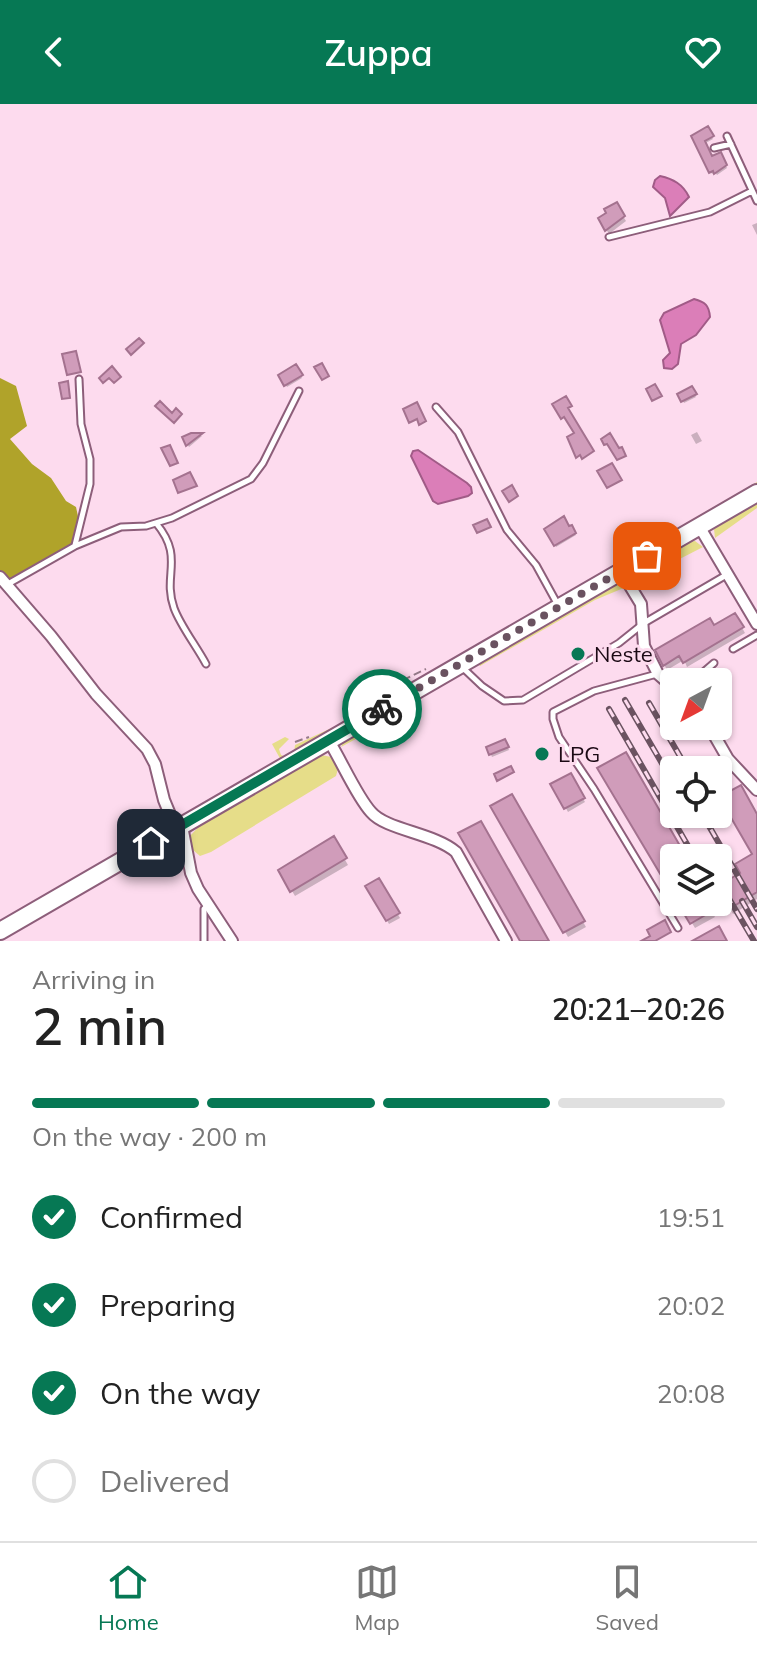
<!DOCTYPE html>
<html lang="en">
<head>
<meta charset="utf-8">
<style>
	body { margin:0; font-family:Mulish,sans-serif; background:#f6f6f6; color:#222; height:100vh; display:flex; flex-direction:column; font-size:30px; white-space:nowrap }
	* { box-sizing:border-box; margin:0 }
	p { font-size:26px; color:#767676 }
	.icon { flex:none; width:44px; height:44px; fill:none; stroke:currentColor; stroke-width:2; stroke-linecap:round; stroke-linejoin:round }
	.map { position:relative; height:837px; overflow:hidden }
	.drawer { display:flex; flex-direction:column; background:#fff; flex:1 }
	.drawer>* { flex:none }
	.needle { width:52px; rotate:221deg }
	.controls { position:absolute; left:660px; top:564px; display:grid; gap:16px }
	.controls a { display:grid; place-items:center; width:72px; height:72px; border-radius:8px; background:#fff; box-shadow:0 2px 6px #0004; font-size:40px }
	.pin { position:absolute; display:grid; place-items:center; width:68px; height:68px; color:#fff; margin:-34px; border-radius:16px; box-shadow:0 4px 12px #0006 }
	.courier { position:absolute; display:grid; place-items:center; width:80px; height:80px; margin:-40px; border:6px solid #067854; border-radius:50%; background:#fff; color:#222; box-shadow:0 2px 10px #0007 }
	.summary em { font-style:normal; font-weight:600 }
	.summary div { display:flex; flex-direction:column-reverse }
	.summary { display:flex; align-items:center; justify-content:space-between; height:136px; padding:0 32px }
	h1 { font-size:52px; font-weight:600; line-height:60px }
	.bar { display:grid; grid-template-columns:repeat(4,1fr); gap:12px 8px; align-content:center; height:96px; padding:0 32px }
	.bar i { height:10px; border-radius:6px; background:#e0e0e0 }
	.bar .on { background:#067854 }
	.bar p { grid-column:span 4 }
	ol { padding:0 32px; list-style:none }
	li { display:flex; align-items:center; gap:24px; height:88px }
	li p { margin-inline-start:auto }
	li .icon { padding:8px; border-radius:50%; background:#067854; color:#fff; stroke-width:4 }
	li:last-child { color:#767676 }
	li i { width:44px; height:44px; border:4px solid #e0e0e0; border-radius:50% }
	header { display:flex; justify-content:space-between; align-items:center; height:104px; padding:0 32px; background:#067854; color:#fff; font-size:36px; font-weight:600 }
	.tabs { display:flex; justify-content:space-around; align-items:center; height:112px; border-top:2px solid #e0e0e0; background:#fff; font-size:22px; color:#767676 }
	.tabs a { display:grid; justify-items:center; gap:4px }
	.tabs .on { color:#067854 }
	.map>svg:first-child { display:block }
</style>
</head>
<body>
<header><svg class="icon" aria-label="back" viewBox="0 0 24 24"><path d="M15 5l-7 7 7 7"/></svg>Zuppa<svg class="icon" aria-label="heart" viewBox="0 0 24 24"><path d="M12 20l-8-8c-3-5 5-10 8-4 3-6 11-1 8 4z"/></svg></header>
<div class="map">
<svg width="757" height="837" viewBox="0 0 757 837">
	<rect width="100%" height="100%" fill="#fddbee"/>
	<!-- green -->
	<path fill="#e6dd89" d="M757,378v3l-200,113z
		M757,398v6l-42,30 -1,-9 4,-5z
		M695,437l8,6 -68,35 -3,-8 55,-32z
		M617,477l9,6 -31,13 -115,66 -4,-5 43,-21z
		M401,606l-1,5 -59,32c8,-19 43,-27 60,-37z
		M340,620l-58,38 -10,-18 13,-7 4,2 -10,10 2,6 6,2 7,-4 1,-8z
		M317,650l14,3 7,12 -2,7 -125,76 -11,4 -7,-6 -3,-14 14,-15z"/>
	<!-- forest -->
	<path fill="#b0a32a" d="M0,274l16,8 11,40 -17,13 22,25 19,14 15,23 10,6 3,14 -6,26 -62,33 -11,-10z"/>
	<!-- water -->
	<path fill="#db7eb8" stroke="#a15b87" stroke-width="2" d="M660,72c13,3 23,8 29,21l-19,19 -5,-18 -12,-11 2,-7z
		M694,195c11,3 15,6 16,18l-14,18 -15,9 -3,20 -6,5 -8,-1 -1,-8 7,-7 -10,-33 4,-7z
		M418,346l49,33 4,4 1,6 -4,3 -30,8 -5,-3 -22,-45 2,-5z"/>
	<!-- shadow -->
	<path fill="#0003" d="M707,25l6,10 -9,5 7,14 9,-3 7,13 -10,7 -2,-3 -3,2 -19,-37z
		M616,101l10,16 -17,13 -9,-15z
		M757,119v12l-5,-10z
		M296,262l6,12 -15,9 -7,-11z
		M691,284l5,9 -12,6 -4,-8z
		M697,328l5,9 -6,3 -5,-9z
		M191,331l11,1 -13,11 -5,-9z
		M571,423l5,8 -20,12 -9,-17z
		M735,511l10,18 -58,34 -3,-7 -17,10 -10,-19 57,-23z
		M505,637l4,9 -17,7 -4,-9z
		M570,672l15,26 -17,10 -15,-27z
		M511,692l75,131 -18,10 -75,-130z
		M757,714v81l-24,15 -15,-26 25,-15 12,-18z
		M333,735l15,26 -53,31 -15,-25z
		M379,776l21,38 -11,6 -21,-37z
		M679,798h27l9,15 -20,11z"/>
	<!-- building -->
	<path fill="#d09cba" stroke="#a4728f" stroke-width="2" d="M708,22l6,10 -9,5 7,15 9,-4 6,13 -13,9 -1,-3 -4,2 -18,-37z
		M617,98l8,14 -20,15 -7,-13 8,-5 -2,-4z
		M139,234l5,5 -13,12 -5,-6z
		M76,247l5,21 -14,3 -5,-21z
		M322,259l7,13 -7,4 -8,-13z
		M296,260l7,11 -19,11 -6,-11z
		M112,262l9,11 -7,6 -5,-5 -6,5 -4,-5z
		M68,277l2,17 -8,1 -3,-16z
		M655,280l7,12 -10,5 -6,-12z
		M692,282l5,8 -16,8 -4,-8z
		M566,292l6,10 -4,2 26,43 -12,8 -2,-4 -4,3 -9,-21 7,-4 -10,-16 -3,2 -9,-15z
		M160,297l12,12 4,-5 6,6 -8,9 -19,-17z
		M417,298l9,19 -7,4 -2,-6 -8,4 -6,-14z
		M191,329h12l-17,13 -4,-9z
		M610,329l9,15 3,-1 4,9 -9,4 -10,-16 -3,1 -3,-6z
		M170,341l8,18 -8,3 -9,-18z
		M612,359l10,17 -15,8 -10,-17z
		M190,368l7,14 -19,7 -5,-13z
		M512,381l6,11 -9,6 -7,-11z
		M564,412l5,10 3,-1 4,8 -22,13 -10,-17z
		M487,415l4,8 -14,6 -4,-8z
		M735,509l9,14 -61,36 -4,-7 -16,10 -8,-16 55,-32 4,7z
		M505,635l4,8 -20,8 -3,-8z
		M626,648l61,106h-13v39l-77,-129z
		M511,662l3,6 -17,9 -3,-7z
		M571,669l14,25 -21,11 -14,-25z
		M741,681l16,29v78l-28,17 -11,-18v-5l22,-13 -5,-9 17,-10 -33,-57z
		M512,690l73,127 -22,12 -73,-127z
		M481,717l68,120h-29l-62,-108z
		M334,732l13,22 -57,34 -12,-22z
		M379,774l21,35 -14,8 -21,-35z
		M677,798h32l5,8 -24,14z
		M665,816l6,12 -16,9h-14l9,-5 -3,-6z
		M719,822l8,15h-35z"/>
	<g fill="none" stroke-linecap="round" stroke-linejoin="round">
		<!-- service casing -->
		<g stroke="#8d5e7a" stroke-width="9">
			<path id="service" d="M727,32l30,65
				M714,44l17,-4
				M609,133l101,-25 42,-21
				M436,303l22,25 49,98 29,35 22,40
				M156,419c29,35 6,51 18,85 6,17 23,39 32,56
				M75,441l15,-61v-25l-9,-35 -2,-45
				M8,480l67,-38 46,-19 25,-1 26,-8 79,-39 12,-16 36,-72
				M733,545l24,-14
				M463,564l19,18 22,15 19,-1 96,-57 25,-20 84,-49
				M657,570l-63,17 -41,21v7l6,18 35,52 84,139
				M692,578l22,-19
				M204,837v-32l3,-3"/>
		</g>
		<!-- minor casing -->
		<g stroke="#8d5e7a" stroke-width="14">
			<path id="minor" d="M699,422l58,98
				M621,467l20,33 3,42 14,28 16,14
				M0,473l51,59 45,58 51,55 8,15 9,36 12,29
				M709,622l19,33 29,31
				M329,637c12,19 28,56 42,71 15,18 63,21 85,40l50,89
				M182,722l9,47 7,16 34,52"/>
		</g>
		<!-- primary casing -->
		<g stroke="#8d5e7a" stroke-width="20">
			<path id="primary" d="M0,827l757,-438"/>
		</g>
		<!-- path -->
		<path stroke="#947988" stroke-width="2" stroke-dasharray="8 4" stroke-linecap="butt" d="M373,596l28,-19 25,-12
			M295,638l14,-5"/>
		<!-- service -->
		<use href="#service" stroke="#fff" stroke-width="5"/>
		<!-- minor -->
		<use href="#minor" stroke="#fff" stroke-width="10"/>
		<!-- primary -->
		<use href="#primary" stroke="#fff" stroke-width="16"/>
		<!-- rail casing -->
		<g stroke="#6b5361" stroke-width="6">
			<path id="rail" d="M625,596l49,84
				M649,599l39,67
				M609,605l86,149
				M702,710l55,95
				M718,776l36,61
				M742,797l15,26"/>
		</g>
		<!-- rail -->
		<use href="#rail" stroke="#fddbee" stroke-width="3" stroke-dasharray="9" stroke-linecap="butt"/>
	</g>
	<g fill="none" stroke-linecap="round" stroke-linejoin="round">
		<!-- done -->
		<path stroke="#6a5260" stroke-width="8" stroke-dasharray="0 14.4" d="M382,605l265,-153"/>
		<!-- route -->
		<path stroke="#067854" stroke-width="10" d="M151,739l231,-134"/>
	</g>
	<!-- markers -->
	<g fill="#067854" stroke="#fddbee" stroke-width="3">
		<circle cx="578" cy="550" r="8"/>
		<circle cx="542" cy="650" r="8"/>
	</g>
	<g text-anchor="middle" stroke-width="6" stroke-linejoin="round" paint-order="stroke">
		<!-- poi labels -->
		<g font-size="22" fill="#1b0914" stroke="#fddbee" text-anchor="start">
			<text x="594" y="558">Neste</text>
			<text x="558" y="658">LPG</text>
		</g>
	</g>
</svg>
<div class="controls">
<a><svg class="needle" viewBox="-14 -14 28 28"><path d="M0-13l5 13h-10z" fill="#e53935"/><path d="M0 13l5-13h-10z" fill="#767676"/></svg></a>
<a><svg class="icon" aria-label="locate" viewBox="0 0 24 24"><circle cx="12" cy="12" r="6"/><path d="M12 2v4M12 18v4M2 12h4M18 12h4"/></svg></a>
<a><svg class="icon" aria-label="layers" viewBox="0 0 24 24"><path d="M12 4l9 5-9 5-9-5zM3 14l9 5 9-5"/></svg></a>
</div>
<div class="pin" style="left:647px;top:452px;background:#ea580c"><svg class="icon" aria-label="bag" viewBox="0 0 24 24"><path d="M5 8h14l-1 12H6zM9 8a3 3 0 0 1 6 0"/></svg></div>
<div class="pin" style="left:151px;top:739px;background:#1f2937"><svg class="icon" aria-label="home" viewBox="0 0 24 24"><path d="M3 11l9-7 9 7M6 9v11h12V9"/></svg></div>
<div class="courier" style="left:382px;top:605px"><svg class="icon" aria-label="bike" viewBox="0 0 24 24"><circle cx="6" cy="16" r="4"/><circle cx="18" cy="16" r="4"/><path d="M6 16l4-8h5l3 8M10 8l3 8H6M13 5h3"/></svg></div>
</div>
<section class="drawer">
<div class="summary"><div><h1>2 min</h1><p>Arriving in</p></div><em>20:21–20:26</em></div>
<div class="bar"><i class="on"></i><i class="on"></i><i class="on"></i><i></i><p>On the way · 200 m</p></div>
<ol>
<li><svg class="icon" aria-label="check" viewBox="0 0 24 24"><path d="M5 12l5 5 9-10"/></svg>Confirmed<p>19:51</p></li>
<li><svg class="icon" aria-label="check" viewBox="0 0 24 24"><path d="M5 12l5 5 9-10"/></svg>Preparing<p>20:02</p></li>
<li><svg class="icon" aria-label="check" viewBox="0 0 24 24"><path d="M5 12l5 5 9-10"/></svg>On the way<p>20:08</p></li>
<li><i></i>Delivered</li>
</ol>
</section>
<nav class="tabs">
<a class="on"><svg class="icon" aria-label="home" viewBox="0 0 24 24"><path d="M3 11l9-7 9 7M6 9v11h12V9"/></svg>Home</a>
<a><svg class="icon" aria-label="map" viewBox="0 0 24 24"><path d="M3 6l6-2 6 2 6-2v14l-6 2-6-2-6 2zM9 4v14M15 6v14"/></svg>Map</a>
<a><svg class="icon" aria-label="saved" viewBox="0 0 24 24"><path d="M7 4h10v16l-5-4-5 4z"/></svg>Saved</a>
</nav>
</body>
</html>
